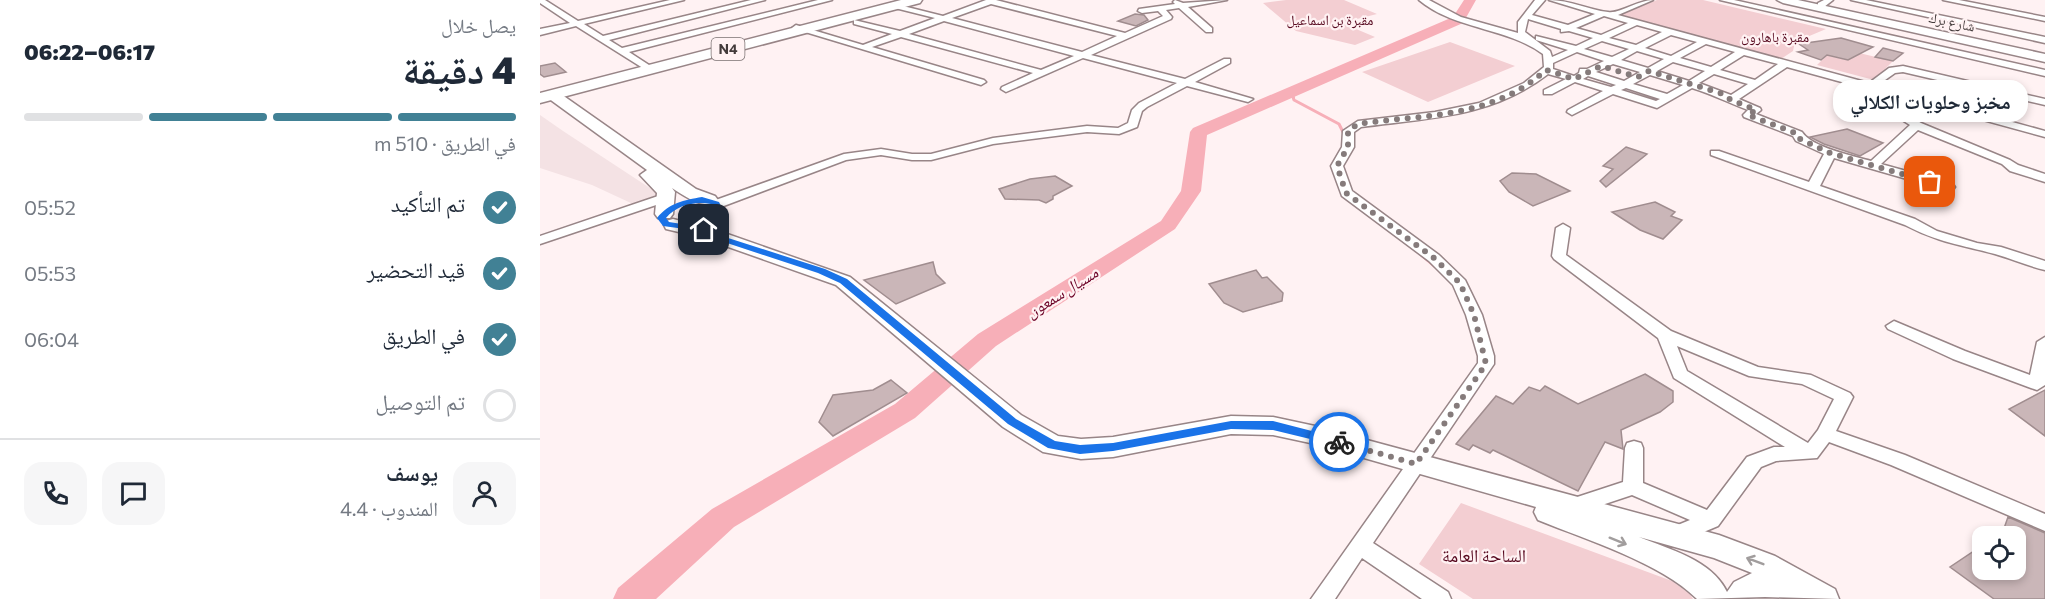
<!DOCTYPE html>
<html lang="ar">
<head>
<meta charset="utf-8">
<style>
	body { margin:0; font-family:Commissioner,"Noto Naskh Arabic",sans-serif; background:#f6f6f7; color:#1f2937; direction:rtl; height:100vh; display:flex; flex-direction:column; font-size:22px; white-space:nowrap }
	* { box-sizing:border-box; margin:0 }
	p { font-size:20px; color:#747a83 }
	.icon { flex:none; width:33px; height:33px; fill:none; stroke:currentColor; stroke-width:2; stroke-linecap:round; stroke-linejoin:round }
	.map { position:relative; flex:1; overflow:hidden; direction:ltr }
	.details { display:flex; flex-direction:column; background:#fff; width:540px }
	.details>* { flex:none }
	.fabs { position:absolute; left:1432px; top:526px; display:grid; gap:12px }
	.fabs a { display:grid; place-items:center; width:54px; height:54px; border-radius:12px; background:#fff; box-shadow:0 3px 9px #0003; font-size:30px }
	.pin { position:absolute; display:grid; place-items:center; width:51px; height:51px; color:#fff; margin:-26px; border-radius:12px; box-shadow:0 3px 9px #0006 }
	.courier { position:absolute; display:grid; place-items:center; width:60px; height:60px; margin:-30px; border:4px solid #1a73e8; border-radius:50%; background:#fff; color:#222; box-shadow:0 2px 8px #0007 }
	.bubble { position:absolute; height:42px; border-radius:18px; background:#fff; box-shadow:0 3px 9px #0003; font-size:20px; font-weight:800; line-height:42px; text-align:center; direction:rtl }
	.head em { font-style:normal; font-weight:800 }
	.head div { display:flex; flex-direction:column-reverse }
	.head { display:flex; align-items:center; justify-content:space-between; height:102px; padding:0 24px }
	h1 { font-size:39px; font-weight:800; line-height:45px }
	.bar { display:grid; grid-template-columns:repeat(4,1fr); gap:9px 6px; align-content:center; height:72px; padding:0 24px }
	.bar i { height:8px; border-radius:4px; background:#e0e1e3 }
	.bar .current { background:#418195 }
	.bar p { grid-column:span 4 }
	.line { display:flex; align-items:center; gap:15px; padding:0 24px; border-top:2px solid #e0e1e3 }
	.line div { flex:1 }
	.round { display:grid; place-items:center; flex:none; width:63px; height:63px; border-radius:18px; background:#f6f6f7 }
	ol { padding:0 24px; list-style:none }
	li { display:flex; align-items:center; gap:18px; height:66px }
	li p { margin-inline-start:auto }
	li .icon { padding:6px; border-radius:50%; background:#418195; color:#fff; stroke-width:4 }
	li:last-child { color:#747a83 }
	li i { width:33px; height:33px; border:3px solid #e0e1e3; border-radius:50% }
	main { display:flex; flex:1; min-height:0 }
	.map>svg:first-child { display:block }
</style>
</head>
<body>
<main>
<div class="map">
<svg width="1505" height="599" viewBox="0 0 1505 599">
	<rect width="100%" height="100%" fill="#fff2f3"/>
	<!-- built -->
	<path fill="#f4e2e4" d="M0,115l23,16 96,63 -26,10 -41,-19 -52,-17z"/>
	<!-- green -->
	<path fill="#f3ced2" d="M746,0h58l33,14 -24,6 3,3 -7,3 26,11 -20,8 -59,-14 -33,-28z
		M1117,0h46l123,29 -31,13 -2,9 -12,8 -162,-44z
		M910,42l65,24 -87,36 -66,-30z
		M1319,53l34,8 -19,19 -57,-15 10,-10 20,5z
		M921,503l211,78 18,13 3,5h-220l-54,-35z"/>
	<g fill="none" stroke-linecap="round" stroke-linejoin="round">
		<!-- stream-far2 -->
		<path stroke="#f7afb8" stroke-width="2" d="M752,90l2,8"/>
		<!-- stream-far1 -->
		<path stroke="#f7afb8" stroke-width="3" d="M753,97l1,3 45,24 6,12"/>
		<!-- stream -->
		<path stroke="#f7afb8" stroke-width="4" d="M882,255l13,11"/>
		<!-- river -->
		<path fill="#f7afb8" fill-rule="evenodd" d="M924,0h12l-13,23 -256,112 -6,56 -26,38 -179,117 -81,72 -181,109 -78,72h-43l5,-11 94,-79 183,-105 83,-70 183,-113 20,-30 9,-59 3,-4 260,-111z"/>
	</g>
	<!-- building -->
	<path fill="#cab6b8" stroke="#a08d8f" stroke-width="1.5" d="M595,14l9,1 4,5 -12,6 -18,-5z
		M1301,38l32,9 -25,13 -21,-5 -6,5 -23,-8 10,-2 -9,-6z
		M1343,48l20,5 -10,8 -18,-4z
		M15,63l11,9 -22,5 -4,-3v-8z
		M1307,129l36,14 -23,13 -36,-12 -14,-7z
		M1086,147l21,7 -41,33 -6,-6 13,-12 -10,-3z
		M972,173l24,1 34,17 -37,15 -24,-14 -9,-11z
		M515,176l17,10 -19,10v3l-7,4 -7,-3 -34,-1 -6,-10 31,-10z
		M1115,202l20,10 -4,4 11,4 -19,19 -23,-9 -28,-18z
		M393,262l3,12 9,9 -49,21 -32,-24z
		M716,270l6,8 5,-1 16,16 -1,8 -39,11 -19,-9 -15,-19z
		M1105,374l28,17v11l-13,10 -39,18 2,19 -18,-7 -27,49 -85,-41 -3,3 -17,-8 -4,5 -13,-6 40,-48 17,8 16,-17 11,4 5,-5 33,18z
		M351,380l16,13 -74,43 -14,-14 14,-27 40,-5z
		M1505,390v46l-36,-27z
		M1468,517l37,16v66h-51l-44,-32 33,-22v25h33v-33h-15z"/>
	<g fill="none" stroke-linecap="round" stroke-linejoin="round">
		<!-- minor casing -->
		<g stroke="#988587" stroke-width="3">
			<path id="minor" d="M0,0h5l33,21 92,-21h14l-100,24 19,12 148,-36h14l-156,40 13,8 196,-48h14l-203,52 20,13 2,2 -5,3 -70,-44 -36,9v-6l30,-6 -30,-20z
				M446,0h10l129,33 38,-17 -5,-5 -16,2 -4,-2 1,-2 36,-5 -2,-2 2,-2 8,3 44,-3 -39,7 24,21v4h-6l-27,-24 -13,2 6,7 -1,2 -80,36 94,24 39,-20h6v4l-35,19 58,17 -5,3 -61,-16 -40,21 -5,4 -5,16 -18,7 -32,-2 -94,12 -62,16h-19l-31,-5 -35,5 -125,47h-8l-2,-3 2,-3 131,-47 37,-5 31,5h19l62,-16 94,-12 31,2 10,-5 4,-13 7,-7 38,-20 -94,-25 -77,34 -5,-3 1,-2 31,-14 -132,-36 -29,10 112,33 2,2 -5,3 -189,-57 4,-3 67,20 29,-11 -38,-10v-4l46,11 35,-13 -44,-11v-4l52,13zM451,4l126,32 -35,16 -130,-34zM404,21l130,35 -33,14 -132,-36z
				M879,0h10l32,17 57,16v-11l17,-22h10l-13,15 36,10 27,-11 -46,-14c21,0 40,10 59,12 12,2 30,-12 45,-12l-35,15 251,68 20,-15 14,-2 142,33v6l-142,-33 -8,1 -17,12 167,46v6l-135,-37 -14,8 25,15 89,37 8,5 27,9v8l-35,-11 -8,-7 -84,-34 -37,34 72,20 2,3 -2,3h-8l-111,-32 -14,28 95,33 22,12 40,12 24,4 44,14v9c-17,-4 -33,-11 -50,-16 -34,-9 -58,-12 -90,-29l-194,-70v-4h8l90,31 15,-28 -28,-13 -3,-5 -49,-19 -1,-2 5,-5c-19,-7 -36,-16 -56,-22l-35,20 -44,-14 -41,21 -5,-3 1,-2 35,-19 -28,-9 -23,12h-8v-4l22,-11 -18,-5c-57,44 -119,44 -187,53l-7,5v15l-11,19 9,25 87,64 26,25 17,35 12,41v8l-121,179 75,49 3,7h-29l-60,-41 -27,41h-24l167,-236v-7l-12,-41 -13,-30 -24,-24 -87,-65 -11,-30 11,-19 1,-16 15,-10 77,-9 44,-9 45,-20 20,-16 -1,-13c-37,-27 -88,-24 -124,-54zM1064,16l24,7 -27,12 -25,-7zM988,19l33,10v3l8,-1 24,7 -17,8 -40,-10v4l32,10 -16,7 -2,-6 -25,-19zM1097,25l25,7 -26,13 -27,-7zM1131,35l26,7 -26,14 -26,-8zM1062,41l27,8 -17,8 -28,-8zM1166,44l29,8 -24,15 -31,-9zM1097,51l27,8 -16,9 -27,-8zM1037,52l27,9 -17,8h-7l-1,4 -5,3 -21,-7v-6zM1204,55l34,9 -23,16 -35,-10zM1133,62l32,9 -16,10 -32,-10zM1073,64l27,8 -16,9 -28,-9zM1247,67l113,31 -17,10 27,17 -39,36c-18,-5 -60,-14 -69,-29l-46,-18 5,-4 -1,-2 -21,-9zM1174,74l34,10 -17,11 -32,-12zM1110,75l33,10 -16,9 -34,-10zM1048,76l28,9 -5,2 -28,-8zM1086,88l34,11 -4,2 -35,-11z
				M1180,0h14l311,70v6z
				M1284,0h9l-9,7h-6v-4z
				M1311,0h15l179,37v6z
				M1403,0h16l86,17v4z
				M127,193l6,4 -2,3 -131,44v-8z
				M1023,224l7,4 -4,27 105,76 87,36 53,8 39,18 3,4 -17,34 69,24 140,59v17l-154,-66 -62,-23 -12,16 -41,3 -15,6 -43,59 -43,18 -7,-3 -3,-6 3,-6 22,-9 -58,-25 -60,20 -7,-2 -3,-6 3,-6 58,-19 2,-34 2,-5 7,-2 7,2 2,5v35l64,27 40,-53 27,-10h11l-111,-69 -16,-40 -104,-79 -2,-3 4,-28zM1137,346l72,30 53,8 32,15 -16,31 -10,13 -121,-72z
				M1354,321l71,30 65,24 7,-33 8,-5v48l-8,5 -6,-2 -78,-29 -65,-30 -2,-3z"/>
		</g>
		<!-- secondary casing -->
		<g stroke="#988587" stroke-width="3">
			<path id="secondary" d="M1237,0h21l247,54v8l-262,-59z
				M13,91l5,1 138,97 19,7 3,4 -3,4c-15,3 -31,-8 -43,-16l3,4 -2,22 -3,4h-12l-3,-4 2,-21 -17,-18 7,-5 -99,-72 -2,-3 2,-3z
				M133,219l40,10 137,48 171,138 37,21 23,3 32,-2 118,-21 42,1 42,9 404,109 56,21 60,33 4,10 -74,-2 -68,2c-36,-36 -110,-59 -159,-79l-4,-8 2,-5 -221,-63 -42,-9 -42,-1 -118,23 -32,2 -38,-7 -40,-25 -167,-142 -136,-48 -34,-8 -2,-4 2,-4zM1099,537l75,21 38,15 -18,9 -7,10c-15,-32 -58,-43 -88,-55z"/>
		</g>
		<!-- trunk casing -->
		<g stroke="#988587" stroke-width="3">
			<path id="trunk" d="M361,0h21l-2,3 -380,100v-10z"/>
		</g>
		<!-- minor -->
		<use href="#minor" fill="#fff" fill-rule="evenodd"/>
		<!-- secondary -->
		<use href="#secondary" fill="#fff" fill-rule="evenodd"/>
		<!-- trunk -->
		<use href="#trunk" fill="#fff" fill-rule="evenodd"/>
	</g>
	<!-- one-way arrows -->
	<defs><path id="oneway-shaft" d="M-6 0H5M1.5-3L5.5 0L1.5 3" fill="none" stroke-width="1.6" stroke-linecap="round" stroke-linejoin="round" transform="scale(1.5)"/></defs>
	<g stroke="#a19d9d">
		<use href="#oneway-shaft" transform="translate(1078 541) rotate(22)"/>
		<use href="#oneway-shaft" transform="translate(1215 561) rotate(-159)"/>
	</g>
	<!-- route -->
	<path fill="#1a73e8" d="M162,197l17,5 3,6c-7,9 -2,20 3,29l100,32 22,10 169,140 39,22 25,4 33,-2 118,-22h42l66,17 6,4 -6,4 -66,-16 -42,-1 -118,22 -33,3 -32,-6 -40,-24 -168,-141 -22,-10 -100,-33c-6,-9 -12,-21 -5,-32l-2,-4c-16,-3 -34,1 -45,14l3,4 38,6v4l-44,-6 -6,-8c12,-15 27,-18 45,-21z"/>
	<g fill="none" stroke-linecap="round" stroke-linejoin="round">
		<!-- done -->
		<path stroke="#857b7b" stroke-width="6" stroke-dasharray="0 10.8" d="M799,442l77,22 70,-100 -12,-49 -14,-32 -26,-25 -88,-65 -9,-27 11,-19v-16l10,-7c67,-10 134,-5 188,-54l28,9 27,-13 37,11 11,-6 74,23 8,6 25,10 -8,5 50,19 2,5 30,14 100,29"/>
	</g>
	<g text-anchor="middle" stroke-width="4.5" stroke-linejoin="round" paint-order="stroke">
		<!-- far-park labels -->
		<g font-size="14" fill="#57091f" stroke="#fff2f3">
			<text x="790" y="25">مقبرة بن اسماعيل</text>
			<text x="1235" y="42">مقبرة باهارون</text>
		</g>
		<!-- far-street labels -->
		<g font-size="14" fill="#433b3b" stroke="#fff2f3">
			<text transform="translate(1412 22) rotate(12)" y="5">شارع برك</text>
		</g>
		<!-- shield labels -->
		<rect fill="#fff2f3" stroke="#7b7272" stroke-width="1.5" x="171.5" y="38" width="33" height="22" rx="4.5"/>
		<g font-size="14" font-weight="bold" fill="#433b3b">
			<text x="188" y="54">N4</text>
		</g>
		<!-- water labels -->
		<g font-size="16" font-style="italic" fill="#6b0025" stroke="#fff2f3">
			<text transform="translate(522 292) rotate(-32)" y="6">مسيال سمعون</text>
		</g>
		<!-- near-park labels -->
		<g font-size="18" fill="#57091f" stroke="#fff2f3">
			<text x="944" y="562">الساحة العامة</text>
		</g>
	</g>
</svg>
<div class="fabs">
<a><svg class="icon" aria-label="locate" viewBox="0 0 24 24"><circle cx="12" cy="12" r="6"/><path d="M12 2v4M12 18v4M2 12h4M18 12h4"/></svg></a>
</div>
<div class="pin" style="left:1390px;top:182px;background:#ea580c"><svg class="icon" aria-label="bag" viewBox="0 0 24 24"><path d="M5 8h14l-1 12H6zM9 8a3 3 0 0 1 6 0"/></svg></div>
<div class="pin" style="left:164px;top:230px;background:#1f2937"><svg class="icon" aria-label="home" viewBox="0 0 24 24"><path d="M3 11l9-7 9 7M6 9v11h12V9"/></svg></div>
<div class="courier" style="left:799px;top:442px"><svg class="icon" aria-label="bike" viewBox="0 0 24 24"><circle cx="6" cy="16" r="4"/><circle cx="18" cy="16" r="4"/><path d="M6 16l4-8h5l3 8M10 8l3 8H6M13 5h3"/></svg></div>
<div class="bubble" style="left:1293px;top:80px;width:195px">مخبز وحلويات الكلالي</div>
</div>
<section class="details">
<div class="head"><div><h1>4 دقيقة</h1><p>يصل خلال</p></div><em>06:17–06:22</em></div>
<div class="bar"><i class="current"></i><i class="current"></i><i class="current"></i><i></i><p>في الطريق · 510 m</p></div>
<ol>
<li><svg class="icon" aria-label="check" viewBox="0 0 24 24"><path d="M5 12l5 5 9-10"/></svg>تم التأكيد<p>05:52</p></li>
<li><svg class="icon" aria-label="check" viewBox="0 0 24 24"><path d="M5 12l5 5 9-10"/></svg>قيد التحضير<p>05:53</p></li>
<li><svg class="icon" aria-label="check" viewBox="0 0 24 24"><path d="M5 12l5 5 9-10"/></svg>في الطريق<p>06:04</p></li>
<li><i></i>تم التوصيل</li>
</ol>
<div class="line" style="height:108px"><a class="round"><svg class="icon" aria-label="person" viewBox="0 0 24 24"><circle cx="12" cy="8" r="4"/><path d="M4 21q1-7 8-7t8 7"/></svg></a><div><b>يوسف</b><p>المندوب · 4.4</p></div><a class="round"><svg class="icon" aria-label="chat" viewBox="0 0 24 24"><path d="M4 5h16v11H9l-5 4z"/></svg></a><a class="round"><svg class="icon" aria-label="phone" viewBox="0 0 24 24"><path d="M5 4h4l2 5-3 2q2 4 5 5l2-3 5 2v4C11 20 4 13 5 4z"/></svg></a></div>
</section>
</main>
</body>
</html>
